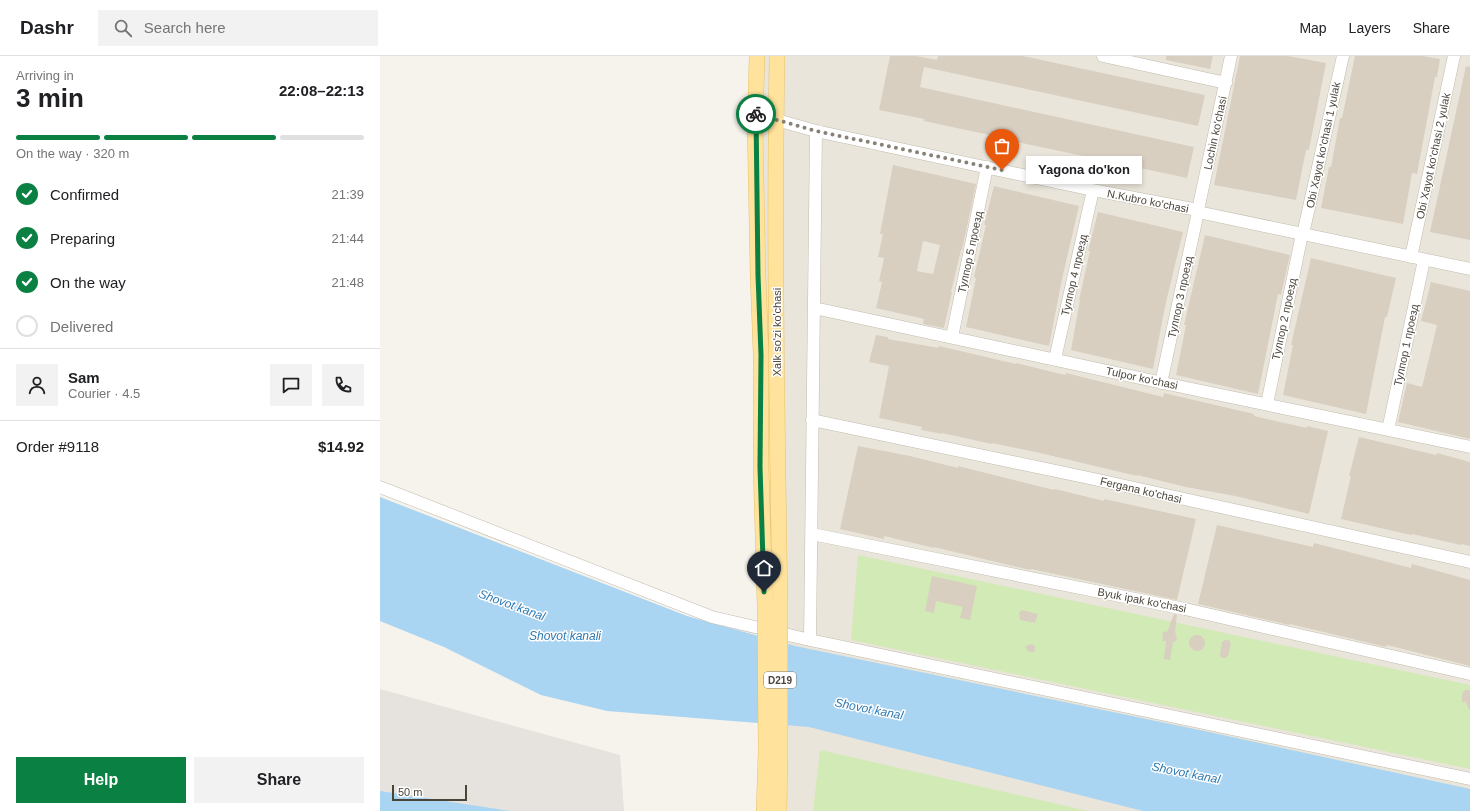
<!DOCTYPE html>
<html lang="en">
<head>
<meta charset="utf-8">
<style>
	body { margin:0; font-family:Helvetica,sans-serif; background:#f2f2f2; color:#202124; height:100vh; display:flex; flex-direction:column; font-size:15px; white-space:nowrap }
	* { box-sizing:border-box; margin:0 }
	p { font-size:13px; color:#757577 }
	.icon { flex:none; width:22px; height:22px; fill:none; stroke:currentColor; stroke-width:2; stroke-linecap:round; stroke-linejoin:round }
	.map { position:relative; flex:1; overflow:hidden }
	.sheet { display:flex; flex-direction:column; background:#fff; width:380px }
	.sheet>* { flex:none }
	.scale { position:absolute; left:12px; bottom:10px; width:75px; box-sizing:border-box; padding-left:4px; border:2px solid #4b4439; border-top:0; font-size:11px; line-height:14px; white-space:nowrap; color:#4b4439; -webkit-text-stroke:3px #fff; paint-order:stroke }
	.pin { position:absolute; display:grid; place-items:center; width:34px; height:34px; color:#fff; margin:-41px -17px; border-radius:50% 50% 50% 0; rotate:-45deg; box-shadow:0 0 4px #0007 }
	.pin .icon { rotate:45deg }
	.courier { position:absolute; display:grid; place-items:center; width:40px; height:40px; margin:-20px; border:3px solid #0b8043; border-radius:50%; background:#fff; color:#222; box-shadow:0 1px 5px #0007 }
	.bubble { position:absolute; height:28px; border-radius:0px; background:#fff; box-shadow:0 2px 6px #0003; font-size:13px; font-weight:700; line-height:28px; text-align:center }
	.summary em { font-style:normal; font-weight:700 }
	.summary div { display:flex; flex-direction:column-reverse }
	.summary { display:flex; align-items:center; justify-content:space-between; height:68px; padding:0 16px }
	h1 { font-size:26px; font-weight:700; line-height:30px }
	.bar { display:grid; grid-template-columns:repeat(4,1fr); gap:6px 4px; align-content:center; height:48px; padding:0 16px }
	.bar i { height:5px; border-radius:3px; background:#e0e0e0 }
	.bar .active { background:#0b8043 }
	.bar p { grid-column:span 4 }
	.line { display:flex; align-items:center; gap:10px; padding:0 16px; border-top:1px solid #e0e0e0 }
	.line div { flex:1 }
	.round { display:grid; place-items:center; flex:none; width:42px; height:42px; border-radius:0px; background:#f2f2f2 }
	ol { padding:0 16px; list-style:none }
	li { display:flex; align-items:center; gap:12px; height:44px }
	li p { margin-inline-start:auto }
	li .icon { padding:4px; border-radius:50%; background:#0b8043; color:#fff; stroke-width:4 }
	li:last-child { color:#757577 }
	li i { width:22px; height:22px; border:2px solid #e0e0e0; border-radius:50% }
	.button { display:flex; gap:8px; margin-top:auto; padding:8px 16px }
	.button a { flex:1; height:46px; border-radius:0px; background:#0b8043; color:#fff; font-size:16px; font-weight:700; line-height:46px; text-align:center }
	.button a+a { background:#f2f2f2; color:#202124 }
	header { display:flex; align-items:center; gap:24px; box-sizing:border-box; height:56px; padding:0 20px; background:#fff; border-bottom:1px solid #e0e0e0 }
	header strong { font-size:19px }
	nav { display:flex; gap:22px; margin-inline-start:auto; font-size:14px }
	.search { width:280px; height:36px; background:#f2f2f2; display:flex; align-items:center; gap:10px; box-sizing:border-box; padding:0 14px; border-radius:0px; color:#757577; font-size:15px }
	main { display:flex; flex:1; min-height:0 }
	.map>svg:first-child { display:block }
</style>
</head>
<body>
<header>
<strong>Dashr</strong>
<div class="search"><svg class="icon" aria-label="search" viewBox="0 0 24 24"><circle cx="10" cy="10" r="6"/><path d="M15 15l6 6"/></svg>Search here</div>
<nav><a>Map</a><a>Layers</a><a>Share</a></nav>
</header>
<main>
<section class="sheet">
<div class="summary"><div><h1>3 min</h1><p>Arriving in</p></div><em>22:08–22:13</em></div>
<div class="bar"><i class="active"></i><i class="active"></i><i class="active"></i><i></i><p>On the way · 320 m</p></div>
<ol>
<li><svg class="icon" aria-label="check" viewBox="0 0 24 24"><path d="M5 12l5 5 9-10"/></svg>Confirmed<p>21:39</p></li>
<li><svg class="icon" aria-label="check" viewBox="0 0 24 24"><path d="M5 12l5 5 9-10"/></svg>Preparing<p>21:44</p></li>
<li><svg class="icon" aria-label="check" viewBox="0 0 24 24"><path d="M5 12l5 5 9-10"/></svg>On the way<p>21:48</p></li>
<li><i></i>Delivered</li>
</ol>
<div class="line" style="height:72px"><a class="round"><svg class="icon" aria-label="person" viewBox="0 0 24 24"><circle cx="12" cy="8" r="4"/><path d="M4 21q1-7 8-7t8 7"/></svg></a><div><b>Sam</b><p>Courier · 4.5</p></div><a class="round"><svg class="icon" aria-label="chat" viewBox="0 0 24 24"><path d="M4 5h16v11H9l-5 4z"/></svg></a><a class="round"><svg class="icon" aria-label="phone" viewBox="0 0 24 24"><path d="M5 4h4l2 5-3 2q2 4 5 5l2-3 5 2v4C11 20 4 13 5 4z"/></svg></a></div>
<div class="line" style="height:52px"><div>Order #9118</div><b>$14.92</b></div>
<div class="button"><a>Help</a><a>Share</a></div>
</section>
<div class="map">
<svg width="1090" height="755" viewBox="0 0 1090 755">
	<rect width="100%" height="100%" fill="#f6f3ec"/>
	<!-- residential -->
	<path fill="#eae5da" d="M382,0h708v755h-696z"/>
	<!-- industrial -->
	<path fill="#e6e2dd" d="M0,633l240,66 4,56h-244z"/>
	<!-- green -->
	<path fill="#d2eab5" d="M478,499l612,130v84l-619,-129z
		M440,694l268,61h-275z"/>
	<!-- water -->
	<path fill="#a9d4f2" d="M0,441l307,119 108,30 414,86 261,57v22h-327l-334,-84 -202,-16 -66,-16 -97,-48 -64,-26z
		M0,735l130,20h-130z"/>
	<!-- building -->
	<path fill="#d8cfc1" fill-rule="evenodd" d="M510,0h26l21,4 1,-4h85l182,39 -7,31 -274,-59 -4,20 274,60 -7,31 -189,-40 1,-1 -75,-16v-2l-45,-9z
		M786,0h47l-3,13 -44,-9z
		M860,0h48l38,7 -17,87h-3l-10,50 -82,-15z
		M975,0h68l17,3 -3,18h-2l-18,97 -5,-1 -9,51 -82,-16 8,-41h2l9,-49h2z
		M1086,10l4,1v173l-40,-8z
		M513,109l83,19 -14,66h-1l-10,42h1l-8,36 -21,-4 1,-5 -48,-11 6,-26 -3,-1 5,-23 -6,-1 5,-23h-3zM543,185l17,4 -7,29 -16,-3z
		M614,130l85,20 -17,73 -13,67 -83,-19 10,-49 -2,-1 12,-52h-2z
		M718,156l85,20 -17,70 -13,67 -82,-19 9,-50h-1l11,-49h-2z
		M825,179l85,20 -9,40 -3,-1 -20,100 -82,-19 10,-50h-2z
		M931,202l85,20 -9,39h-2l-19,97 -83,-19 10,-50h-2z
		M1051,226l39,9v148l-72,-17 9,-39 15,4 15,-62 -16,-4z
		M496,279l12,2v2l51,9v-2l77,18v-1l49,12 1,-2 97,24 1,-4 90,21v2l26,6 27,6v-2l21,5 -19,83 -74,-18 -49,-9 -49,-12v1l-97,-23 -48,-10v1l-50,-11v1l-21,-4 1,-3 -43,-9 10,-52 -20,-4z
		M979,381l77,18 1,-2 33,9v84l-9,-2v1l-49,-11 -1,1 -70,-16 10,-43h-2z
		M478,390l52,10 48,12v-2l96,24 1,-1 49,12v-2l92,20 -19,81 -146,-31 -1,1 -96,-23v1l-50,-12v3l-44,-10z
		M837,469l96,22 1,-4 97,25 1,-4 58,16v86l-83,-21 -1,2 -96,-23 -1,1 -91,-21z
		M552,520l45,10 -7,34 -10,-2 3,-11 -27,-6 -2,12 -9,-2z
		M642,554l16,4 -3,9 -15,-3 -1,-7z
		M794,558l3,1 -2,17 2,6 -1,3 -3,1 -3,18 -6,-1 2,-18h-4l1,-10 4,1z
		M809 587a8 8 0 1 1 16 0a8 8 0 1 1-16 0Z
		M845,584h4l2,4 -3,12 -3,2h-4l-1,-4 2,-12z
		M650,588l4,1 1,2v4l-2,1h-4l-4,-5z
		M1085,634h5v21l-5,-10 -3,2v-9z"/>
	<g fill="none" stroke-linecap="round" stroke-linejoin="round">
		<!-- minor casing -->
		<g stroke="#c2bbae" stroke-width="13">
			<path id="minor" d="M723,0l123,27
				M375,58l61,17 277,59 105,20v2l272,57
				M818,154l33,-154
				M923,178l40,-178
				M1031,201l43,-201
				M434,252l349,75 307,64
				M572,281l35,-170
				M675,303l38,-169
				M781,327l37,-171
				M887,348l35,-170
				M432,364l277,58 381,84
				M1008,374l36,-170
				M0,431l332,130 98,23 660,139
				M432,478l373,75 285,65
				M430,584l6,-509"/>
		</g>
		<!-- major casing -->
		<g stroke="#e6c16a" stroke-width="16">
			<path id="major" d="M377,0l-2,70 3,149 3,80v112l4,140
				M397,0c-3,184 0,368 3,551
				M384,755l2,-60
				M399,755l1,-59"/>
		</g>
		<!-- minor -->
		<use href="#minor" stroke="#fff" stroke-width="12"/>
		<!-- major -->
		<use href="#major" stroke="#ffe39c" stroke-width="15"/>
		<!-- major-bridge casing -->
		<g stroke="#e6c16a" stroke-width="16" stroke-linecap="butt">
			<path id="major-bridge" d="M385,551l1,144
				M400,551v145"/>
		</g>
		<!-- major-bridge -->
		<use href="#major-bridge" stroke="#ffe39c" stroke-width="15"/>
	</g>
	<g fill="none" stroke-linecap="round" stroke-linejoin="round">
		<!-- done -->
		<path stroke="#878178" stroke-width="4" stroke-dasharray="0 7.2" d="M376,58l60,17 186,39"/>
		<!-- route -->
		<path stroke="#0b8043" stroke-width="5" d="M376,58l2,161 3,80 -1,112 4,125"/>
	</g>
	<g text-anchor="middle" stroke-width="3" stroke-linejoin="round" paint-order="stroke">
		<!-- shield labels -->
		<rect fill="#fff" stroke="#817c74" stroke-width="1" x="384" y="616" width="32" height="16" rx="3"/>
		<g font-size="10" font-weight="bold" fill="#4b4439">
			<text x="400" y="628">D219</text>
		</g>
		<!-- street labels -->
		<g font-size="11" fill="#4b4439" stroke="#fff">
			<text transform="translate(835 77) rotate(-78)" y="4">Lochin ko'chasi</text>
			<text transform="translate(943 89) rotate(-78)" y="4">Obi Xayot ko'chasi 1 yulak</text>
			<text transform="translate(1053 100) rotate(-78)" y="4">Obi Xayot ko'chasi 2 yulak</text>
			<text transform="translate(768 145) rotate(11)" y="4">N.Kubro ko'chasi</text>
			<text transform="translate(590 196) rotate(-78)" y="4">Тулпор 5 проезд</text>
			<text transform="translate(694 219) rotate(-77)" y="4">Тулпор 4 проезд</text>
			<text transform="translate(800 241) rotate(-78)" y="4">Тулпор 3 проезд</text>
			<text transform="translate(904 263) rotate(-78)" y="4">Тулпор 2 проезд</text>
			<text transform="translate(397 276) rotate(-90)" y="4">Xalk so'zi ko'chasi</text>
			<text transform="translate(1026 289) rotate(-78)" y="4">Тулпор 1 проезд</text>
			<text transform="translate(762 322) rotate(12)" y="4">Tulpor ko'chasi</text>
			<text transform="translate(761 434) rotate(13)" y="4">Fergana ko'chasi</text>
			<text transform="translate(762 544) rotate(11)" y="4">Byuk ipak ko'chasi</text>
		</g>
		<!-- water labels -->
		<g font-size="12" font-style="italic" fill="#2e7ab2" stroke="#fff">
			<text transform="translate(132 549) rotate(20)" y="4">Shovot kanal</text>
			<text x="185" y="584">Shovot kanali</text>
			<text transform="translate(489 653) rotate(11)" y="4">Shovot kanal</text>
			<text transform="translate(806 717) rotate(11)" y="4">Shovot kanal</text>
		</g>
	</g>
</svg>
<div class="scale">50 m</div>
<div class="pin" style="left:622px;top:114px;background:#ea580c"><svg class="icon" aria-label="bag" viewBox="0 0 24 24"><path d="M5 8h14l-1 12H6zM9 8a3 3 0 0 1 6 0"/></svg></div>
<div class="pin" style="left:384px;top:536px;background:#1f2937"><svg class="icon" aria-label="home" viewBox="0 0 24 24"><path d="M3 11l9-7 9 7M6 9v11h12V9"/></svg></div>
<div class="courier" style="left:376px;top:58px"><svg class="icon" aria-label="bike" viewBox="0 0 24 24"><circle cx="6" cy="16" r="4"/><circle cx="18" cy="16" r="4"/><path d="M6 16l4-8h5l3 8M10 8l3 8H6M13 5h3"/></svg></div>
<div class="bubble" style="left:646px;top:100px;width:116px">Yagona do'kon</div>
</div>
</main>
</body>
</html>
